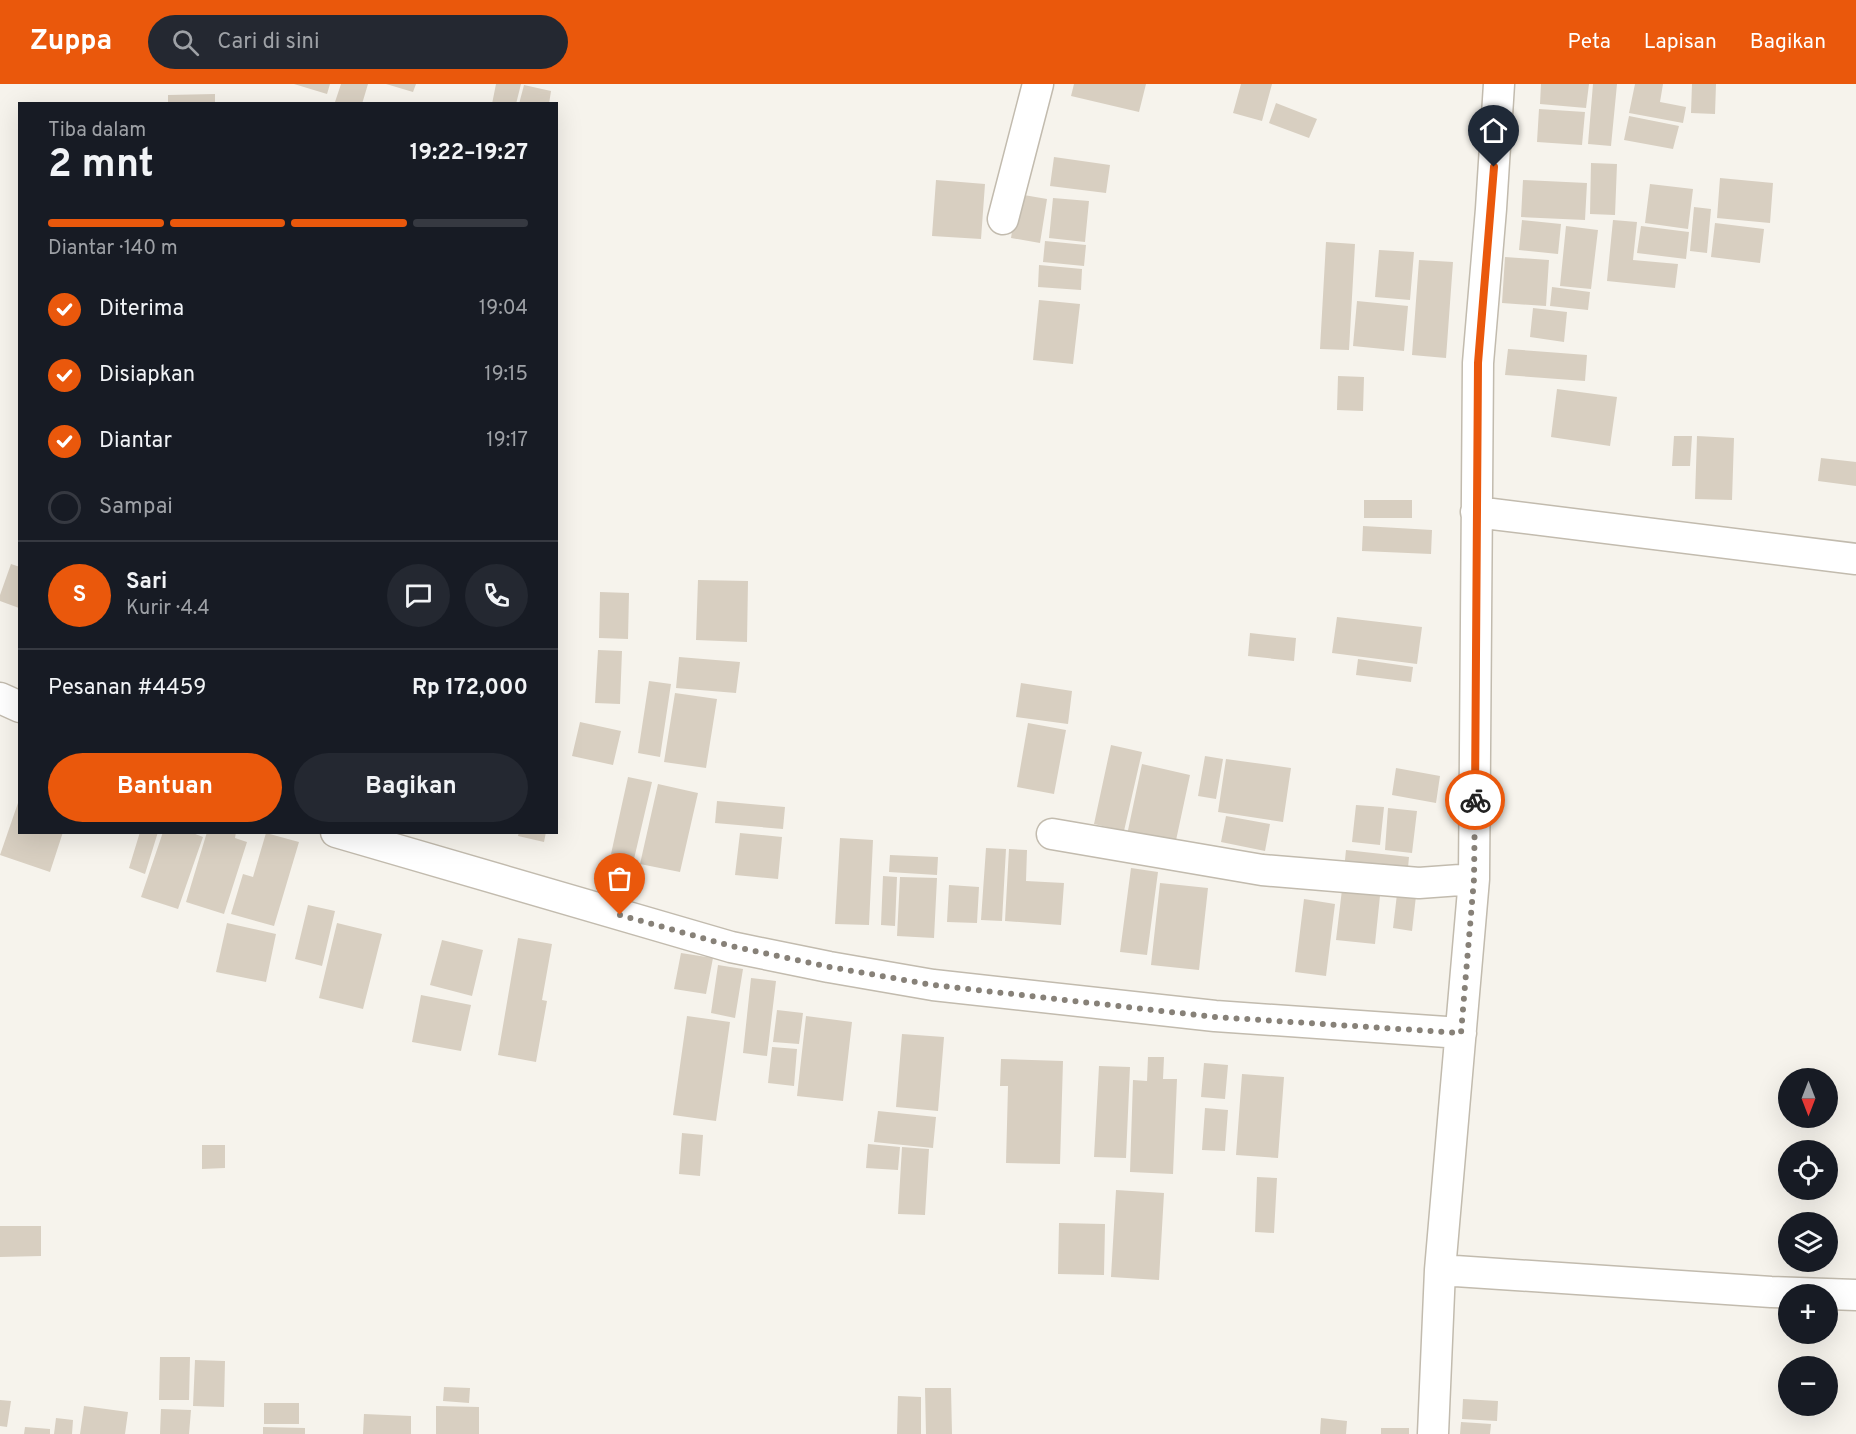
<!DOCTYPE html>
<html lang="id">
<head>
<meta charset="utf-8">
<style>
	body { margin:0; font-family:Overpass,sans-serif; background:#242831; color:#f1f3f6; height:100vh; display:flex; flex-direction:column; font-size:22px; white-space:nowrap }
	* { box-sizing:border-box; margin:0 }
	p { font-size:20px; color:#9ea1a6 }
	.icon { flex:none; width:33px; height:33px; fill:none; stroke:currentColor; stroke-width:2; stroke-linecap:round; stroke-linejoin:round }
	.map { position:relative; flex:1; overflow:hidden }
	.sheet { position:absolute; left:18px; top:18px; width:540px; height:732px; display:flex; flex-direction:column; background:#171b24; border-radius:0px; box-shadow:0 6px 24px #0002 }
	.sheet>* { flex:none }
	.needle { width:39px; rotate:180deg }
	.fabs { position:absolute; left:1778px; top:984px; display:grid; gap:12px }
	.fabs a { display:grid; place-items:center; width:60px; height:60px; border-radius:50%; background:#171b24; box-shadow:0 6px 24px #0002; font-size:30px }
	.pin { position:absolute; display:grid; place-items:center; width:51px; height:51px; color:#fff; margin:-62px -26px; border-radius:50% 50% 50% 0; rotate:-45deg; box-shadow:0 0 6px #0007 }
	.pin .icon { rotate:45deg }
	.courier { position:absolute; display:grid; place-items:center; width:60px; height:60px; margin:-30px; border:4px solid #ea580c; border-radius:50%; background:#fff; color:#222; box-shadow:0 2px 8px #0007 }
	.overview em { font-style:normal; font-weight:700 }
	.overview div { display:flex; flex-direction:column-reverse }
	.overview { display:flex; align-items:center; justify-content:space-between; height:102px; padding:0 30px }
	h1 { font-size:39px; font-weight:700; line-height:45px }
	.bar { display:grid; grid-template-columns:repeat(4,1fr); gap:9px 6px; align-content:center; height:72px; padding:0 30px }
	.bar i { height:8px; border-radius:4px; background:#363941 }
	.bar .active { background:#ea580c }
	.bar p { grid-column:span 4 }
	.line { display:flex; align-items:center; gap:15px; padding:0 30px; border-top:2px solid #363941 }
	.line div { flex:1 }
	.round { display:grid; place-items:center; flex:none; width:63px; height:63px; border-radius:32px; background:#242831 }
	ol { padding:0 30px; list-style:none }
	li { display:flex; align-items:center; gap:18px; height:66px }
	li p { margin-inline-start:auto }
	li .icon { padding:6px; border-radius:50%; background:#ea580c; color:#fff; stroke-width:4 }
	li:last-child { color:#9ea1a6 }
	li i { width:33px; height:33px; border:3px solid #363941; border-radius:50% }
	.action { display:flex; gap:12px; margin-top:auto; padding:12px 30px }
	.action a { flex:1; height:69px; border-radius:36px; background:#ea580c; color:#fff; font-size:24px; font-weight:700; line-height:69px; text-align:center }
	.action a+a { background:#242831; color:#f1f3f6 }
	header { display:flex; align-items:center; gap:36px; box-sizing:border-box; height:84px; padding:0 30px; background:#ea580c; color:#fff }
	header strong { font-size:28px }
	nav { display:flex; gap:33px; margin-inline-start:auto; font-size:21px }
	.search { width:420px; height:54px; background:#242831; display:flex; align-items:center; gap:15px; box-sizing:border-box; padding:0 21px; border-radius:33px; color:#9ea1a6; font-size:22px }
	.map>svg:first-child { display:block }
</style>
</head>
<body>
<header>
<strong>Zuppa</strong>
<div class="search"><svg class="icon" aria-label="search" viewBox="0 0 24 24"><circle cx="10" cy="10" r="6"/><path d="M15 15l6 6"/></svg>Cari di sini</div>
<nav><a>Peta</a><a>Lapisan</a><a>Bagikan</a></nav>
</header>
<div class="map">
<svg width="1856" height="1350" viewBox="0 0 1856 1350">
	<rect width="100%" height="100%" fill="#f6f3ec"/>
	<!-- building -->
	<path fill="#d8cfc1" d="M294,0h36l-3,10z
		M341,0h27l-6,20h-20l-7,-2z
		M386,0h30l-3,8z
		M496,0h25l-5,20h-24z
		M1074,0h72l-7,28 -68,-16z
		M1241,0h31l-10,37 -29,-8z
		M1541,0h48l-3,24 -46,-4z
		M1593,0h24l-6,62 -23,-2z
		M1635,0h28l-3,18 26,5 -3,16 -54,-10z
		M1692,0h24l-1,30 -24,-1z
		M524,1l27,6 -2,13h-30z
		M215,10v10h-47v-9z
		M1276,19l41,16 -8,19 -40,-15z
		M1539,25l46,3 -3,33 -45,-3z
		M1629,32l50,10 -6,23 -49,-9z
		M1054,73l56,8 -4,28 -56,-7z
		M1591,79l26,1 -2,51 -25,-1z
		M1720,94l53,5 -3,40 -53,-5z
		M936,96l49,4 -4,55 -49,-3z
		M1523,96l64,3 -2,37 -64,-3z
		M1650,100l43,5 -5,40 -43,-6z
		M1018,110l29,5 -7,44 -29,-5z
		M1053,114l36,3 -4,41 -36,-4z
		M1694,123l17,2 -4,44 -17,-2z
		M1522,136l39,4 -3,30 -39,-4z
		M1613,136l24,2 -4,38 45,4 -3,24 -68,-7z
		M1715,139l49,6 -4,34 -49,-6z
		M1566,142l32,4 -7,59 -31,-3z
		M1641,142l48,6 -3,27 -49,-6z
		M1045,157l41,4 -2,21 -41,-4z
		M1326,158l29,2 -6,106 -29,-1z
		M1379,166l35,2 -4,48 -35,-3z
		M1505,173l44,3 -3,46 -44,-3z
		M1419,176l34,2 -7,96 -34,-3z
		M1039,181l43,4 -1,21 -43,-3z
		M1552,203l38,5 -2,18 -38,-4z
		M1039,216l41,4 -7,60 -40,-4z
		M1357,217l51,5 -4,45 -51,-5z
		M1533,224l34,4 -3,30 -34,-5z
		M1508,265l79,6 -2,26 -80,-6z
		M1338,292l26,1 -1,34 -26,-1z
		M1557,305l60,8 -7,49 -59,-9z
		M1674,352h18l-2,30h-18z
		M1697,352l37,2 -2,62 -37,-1z
		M1821,374l35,4v24l-38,-5z
		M1364,416h48v18h-48z
		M1363,442l69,4 -1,24 -69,-3z
		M11,480l9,3 -1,41 -19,-7v-6z
		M698,496l50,1 -1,61 -51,-2z
		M600,508l29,1 -1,46 -29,-1z
		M1337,533l85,10 -5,37 -85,-11z
		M1250,549l46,5 -2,23 -46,-5z
		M598,566l24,1 -2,53 -25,-1z
		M679,573l61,5 -4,31 -60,-5z
		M1358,575l55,8 -2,15 -55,-7z
		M649,597l22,3 -11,73 -22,-4z
		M1021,599l51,8 -4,33 -52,-7z
		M675,609l42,6 -11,69 -42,-6z
		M580,638l41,9 -8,34 -41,-9z
		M1028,639l38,7 -12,64 -37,-7z
		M1111,661l31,7 -18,79 -30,-7z
		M1205,672l18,3 -7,40 -18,-3z
		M1226,675l65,9 -8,54 -65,-10z
		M1142,680l48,11 -15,70 -48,-10z
		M1396,684l44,8 -4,27 -44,-8z
		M628,693l24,5 -18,77 -23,-5z
		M658,700l40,9 -18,79 -40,-8z
		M19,716l1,32h43l-13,40 -50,-17z
		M717,717l68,6 -2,22 -68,-6z
		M1356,721l28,2 -4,38 -28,-3z
		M1388,724l29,3 -5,42 -27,-3z
		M1226,732l44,8 -5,27 -44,-9z
		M140,748h18l-13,42 -16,-6z
		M163,748h27l13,5 -25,72 -37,-12z
		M207,748h29l-1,6 12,4 -23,72 -38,-12z
		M519,748h27l-2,10 -26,-6z
		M266,749l33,9 -25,84 -43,-12 12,-40 10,3z
		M740,749l42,4 -4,42 -43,-4z
		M840,754l33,2 -4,85 -34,-1z
		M986,764l20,1 -4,72 -21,-1z
		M1009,765l18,1 -1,31 38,2 -3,42 -56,-4z
		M1346,766l63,7 -2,21 -63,-8z
		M890,771l48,2 -1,18 -48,-3z
		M1131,784l27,4 -11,83 -27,-3z
		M883,792l14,1 -2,49 -14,-1z
		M900,793l37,1 -3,60 -37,-2z
		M1343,797l38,5 -6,58 -39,-4z
		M1160,799l48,5 -9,82 -48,-5z
		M949,801l30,2 -2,36 -30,-1z
		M1397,810l19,2 -4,35 -19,-3z
		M1304,815l31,5 -9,72 -31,-4z
		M308,821l27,6 -13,55 -27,-7z
		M227,839l49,11 -10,48 -50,-10z
		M337,839l45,11 -19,75 -44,-11z
		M518,854l34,6 -10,56 5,1 -11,61 -38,-7z
		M442,856l41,10 -11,46 -42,-11z
		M681,869l32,5 -7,36 -32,-5z
		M718,881l25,4 -8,49 -24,-5z
		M751,894l25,3 -9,75 -24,-3z
		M421,911l50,10 -10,46 -49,-9z
		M777,926l26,3 -4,31 -26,-2z
		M687,932l43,6 -14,99 -43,-6z
		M806,932l46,6 -9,79 -46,-5z
		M902,950l42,3 -6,74 -42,-4z
		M772,963l25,2 -3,37 -26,-3z
		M1148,973h16l-1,22h14l-4,95 -43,-2 3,-92 14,1z
		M1001,975l62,2 -3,103 -54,-1 2,-77h-8z
		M1204,979l24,2 -3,34 -24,-2z
		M1099,982l31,1 -4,91 -32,-1z
		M1242,990l42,3 -6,81 -42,-3z
		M1205,1024l23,2 -3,41 -23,-1z
		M878,1027l58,6 -3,31 -59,-6z
		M682,1049l21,2 -3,41 -21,-2z
		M868,1060l32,3 -2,23 -32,-2z
		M202,1061h23v23l-23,1z
		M902,1063l27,2 -4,66 -27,-1z
		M1257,1093l20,1 -3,55 -19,-1z
		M1116,1106l48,3 -5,87 -48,-3z
		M1059,1139l46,1 -1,51 -46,-1z
		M0,1142h41v30l-41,1z
		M160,1273h30l-1,43h-30z
		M195,1276l30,1 -1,46 -31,-1z
		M444,1303l26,1 -1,15 -26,-2z
		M925,1304h26l1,46h-26z
		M898,1312l23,1v37h-24z
		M1463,1315l35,2 -1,20 -35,-2z
		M0,1316l11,1 -4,26 -7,-1z
		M264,1319h35v21h-35z
		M84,1322l44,6 -3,22h-45z
		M436,1322l43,1v27h-43z
		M161,1325l30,1 -2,24h-29z
		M364,1330l47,2v18h-48z
		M56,1334l17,2 -1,14h-18z
		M1321,1334l26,3 -1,13h-26z
		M1461,1338l30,2 -1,10h-30z
		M25,1343l25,2v5h-26z
		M263,1343l42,1v6h-42z
		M1381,1344h28v6h-28z"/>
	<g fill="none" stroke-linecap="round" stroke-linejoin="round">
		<!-- minor casing -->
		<g stroke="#c2bbae" stroke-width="33">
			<path id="minor" d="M1003,135l35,-135
				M1476,428l380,47
				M0,614l20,9
				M336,748l395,115 98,20 104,18 282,31 246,17
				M1052,750l210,36 157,13 55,-4
				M1440,1186l331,22 85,3
				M1433,1350l7,-164 34,-391 4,-516 13,-154 8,-125"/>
		</g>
		<!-- minor -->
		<use href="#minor" stroke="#fff" stroke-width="30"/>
	</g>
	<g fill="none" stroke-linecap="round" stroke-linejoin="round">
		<!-- done -->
		<path stroke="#878178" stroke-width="6" stroke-dasharray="0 10.8" d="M620,831l111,31 99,21 103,18 282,32 246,16 13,-154 1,-79"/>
		<!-- route -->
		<path stroke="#ea580c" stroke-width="8" d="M1475,716l3,-437 16,-196"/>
	</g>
</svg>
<div class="fabs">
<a><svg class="needle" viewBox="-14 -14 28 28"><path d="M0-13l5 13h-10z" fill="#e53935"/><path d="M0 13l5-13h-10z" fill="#9ea1a6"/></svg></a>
<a><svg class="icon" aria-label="locate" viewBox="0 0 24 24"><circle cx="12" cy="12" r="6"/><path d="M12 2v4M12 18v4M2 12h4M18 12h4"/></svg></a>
<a><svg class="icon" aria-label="layers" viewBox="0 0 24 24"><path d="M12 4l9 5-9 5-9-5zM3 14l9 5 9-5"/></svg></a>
<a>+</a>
<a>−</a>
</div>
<div class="pin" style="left:620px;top:831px;background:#ea580c"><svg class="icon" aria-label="bag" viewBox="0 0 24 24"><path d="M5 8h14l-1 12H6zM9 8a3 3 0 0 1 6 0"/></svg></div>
<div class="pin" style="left:1494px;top:83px;background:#1f2937"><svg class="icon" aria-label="home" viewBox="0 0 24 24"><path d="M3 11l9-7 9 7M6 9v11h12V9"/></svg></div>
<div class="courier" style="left:1475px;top:716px"><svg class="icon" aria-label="bike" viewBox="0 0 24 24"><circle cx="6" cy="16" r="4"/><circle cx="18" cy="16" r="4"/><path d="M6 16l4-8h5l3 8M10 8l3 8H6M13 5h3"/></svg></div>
<section class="sheet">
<div class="overview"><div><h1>2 mnt</h1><p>Tiba dalam</p></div><em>19:22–19:27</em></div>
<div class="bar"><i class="active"></i><i class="active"></i><i class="active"></i><i></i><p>Diantar · 140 m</p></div>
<ol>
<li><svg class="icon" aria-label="check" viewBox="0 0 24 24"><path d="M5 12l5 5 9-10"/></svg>Diterima<p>19:04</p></li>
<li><svg class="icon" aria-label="check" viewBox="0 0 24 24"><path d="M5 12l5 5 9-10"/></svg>Disiapkan<p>19:15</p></li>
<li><svg class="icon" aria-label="check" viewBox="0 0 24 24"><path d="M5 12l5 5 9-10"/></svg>Diantar<p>19:17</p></li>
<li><i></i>Sampai</li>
</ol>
<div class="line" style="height:108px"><b class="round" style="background:#ea580c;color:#fff">S</b><div><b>Sari</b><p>Kurir · 4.4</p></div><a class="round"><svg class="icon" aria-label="chat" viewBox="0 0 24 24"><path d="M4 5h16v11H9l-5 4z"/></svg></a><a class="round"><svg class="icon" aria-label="phone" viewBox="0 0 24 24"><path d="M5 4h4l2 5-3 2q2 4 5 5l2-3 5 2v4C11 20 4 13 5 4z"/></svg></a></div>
<div class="line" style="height:78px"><div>Pesanan #4459</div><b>Rp 172,000</b></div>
<div class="action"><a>Bantuan</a><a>Bagikan</a></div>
</section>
</div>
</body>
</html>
